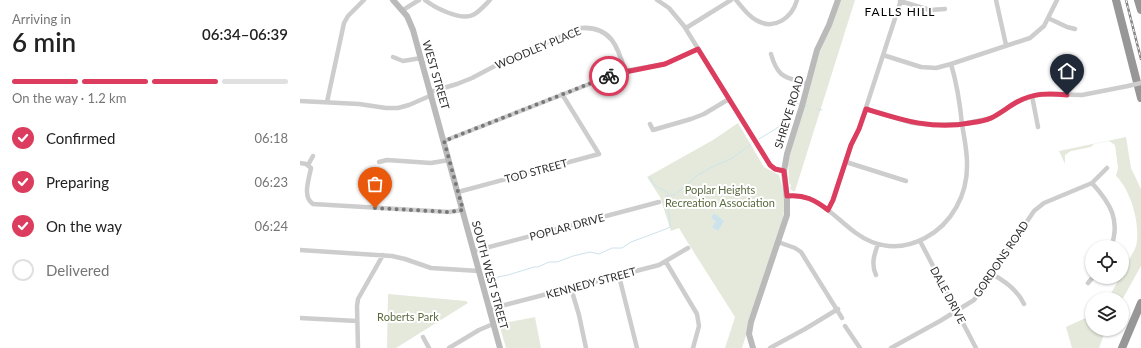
<!DOCTYPE html>
<html lang="en">
<head>
<meta charset="utf-8">
<style>
	body { margin:0; font-family:Lato,sans-serif; background:#f6f6f6; color:#222; height:100vh; display:flex; flex-direction:column; font-size:15px; white-space:nowrap }
	* { box-sizing:border-box; margin:0 }
	p { font-size:13px; color:#767676 }
	.icon { flex:none; width:22px; height:22px; fill:none; stroke:currentColor; stroke-width:2; stroke-linecap:round; stroke-linejoin:round }
	.map { position:relative; flex:1; overflow:hidden }
	.drawer { display:flex; flex-direction:column; background:#fff; width:300px }
	.drawer>* { flex:none }
	.buttons { position:absolute; left:785px; top:240px; display:grid; gap:8px }
	.buttons a { display:grid; place-items:center; width:44px; height:44px; border-radius:50%; background:#fff; box-shadow:0 1px 3px #0004; font-size:20px }
	.pin { position:absolute; display:grid; place-items:center; width:34px; height:34px; color:#fff; margin:-41px -17px; border-radius:50% 50% 50% 0; rotate:-45deg; box-shadow:0 0 4px #0007 }
	.pin .icon { rotate:45deg }
	.courier { position:absolute; display:grid; place-items:center; width:40px; height:40px; margin:-20px; border:3px solid #dc3d5f; border-radius:50%; background:#fff; color:#222; box-shadow:0 1px 5px #0007 }
	.summary em { font-style:normal; font-weight:600 }
	.summary div { display:flex; flex-direction:column-reverse }
	.summary { display:flex; align-items:center; justify-content:space-between; height:68px; padding:0 12px }
	h1 { font-size:26px; font-weight:600; line-height:30px }
	.bar { display:grid; grid-template-columns:repeat(4,1fr); gap:6px 4px; align-content:center; height:48px; padding:0 12px }
	.bar i { height:5px; border-radius:3px; background:#e0e0e0 }
	.bar .on { background:#dc3d5f }
	.bar p { grid-column:span 4 }
	ol { padding:0 12px; list-style:none }
	li { display:flex; align-items:center; gap:12px; height:44px }
	li p { margin-inline-start:auto }
	li .icon { padding:4px; border-radius:50%; background:#dc3d5f; color:#fff; stroke-width:4 }
	li:last-child { color:#767676 }
	li i { width:22px; height:22px; border:2px solid #e0e0e0; border-radius:50% }
	main { display:flex; flex:1; min-height:0 }
	.map>svg:first-child { display:block }
</style>
</head>
<body>
<main>
<section class="drawer">
<div class="summary"><div><h1>6 min</h1><p>Arriving in</p></div><em>06:34–06:39</em></div>
<div class="bar"><i class="on"></i><i class="on"></i><i class="on"></i><i></i><p>On the way · 1.2 km</p></div>
<ol>
<li><svg class="icon" aria-label="check" viewBox="0 0 24 24"><path d="M5 12l5 5 9-10"/></svg>Confirmed<p>06:18</p></li>
<li><svg class="icon" aria-label="check" viewBox="0 0 24 24"><path d="M5 12l5 5 9-10"/></svg>Preparing<p>06:23</p></li>
<li><svg class="icon" aria-label="check" viewBox="0 0 24 24"><path d="M5 12l5 5 9-10"/></svg>On the way<p>06:24</p></li>
<li><i></i>Delivered</li>
</ol>
</section>
<div class="map">
<svg width="841" height="348" viewBox="0 0 841 348">
	<rect width="100%" height="100%" fill="#fff"/>
	<!-- green -->
	<path fill="#e5e9dc" d="M540,0h15l-60,191h-2l-3,-2 1,-4 -2,-2 -1,-22 28,-103z
		M438,123l26,44 15,8c5,18 7,25 4,44l-41,129h-17l10,-31 -47,-74 -9,-15 -8,3 -11,-34 -13,-20 66,-37z
		M826,137l5,31 10,21v77l-19,34v-1h-14l12,-22h2c0,-9 11,-22 14,-31 5,-20 -5,-56 -20,-70l2,-8 -3,-23 -6,-4 -15,3 -3,3 -20,4 -6,4v9l-6,-13z
		M88,294l78,7 2,2 -72,45h-9z
		M792,315v14h14l-7,19h-27l-6,-21z
		M235,317l6,31h-35l-7,-24z"/>
	<!-- water -->
	<path fill="#cde3eb" d="M414,213l10,8 -6,10 -6,-4 4,-6 -5,-3z"/>
	<g fill="none" stroke-linecap="round" stroke-linejoin="round">
		<!-- stream -->
		<path stroke="#cde3eb" stroke-width="1" d="M506,106h2
			M517,109l5,1
			M459,139l15,-9 16,-12 4,-13 2,-2 3,1
			M351,177c1,9 8,11 15,14l2,2
			M190,288l8,-11 10,-2 26,-8h4l11,-5h8l16,-6 17,-4 9,2 13,-6h10l9,-6 35,-13 4,-2c0,-6 0,-12 -2,-17 -2,-6 -4,-7 -3,-13l3,-2h7l23,-20 16,-9 17,-7 20,-15"/>
		<!-- minor -->
		<path stroke="#cdcdcd" stroke-width="4.5" d="M125,0c10,8 36,21 48,15 6,-3 12,-10 17,-15
			M357,0l12,8 15,18 86,139 5,4 9,2
			M436,0c6,7 12,16 20,20 18,11 36,-2 41,-20
			M696,0l10,45
			M600,1l30,9 15,-1
			M103,10l16,-10
			M748,18l19,9 8,2
			M386,28l45,-28
			M471,54c7,25 15,23 37,30
			M583,55l38,12 15,1 15,-4 79,-26 14,-12 13,-26
			M93,57l10,4 18,-3
			M130,92l27,-8 15,-6 36,-19 73,-31c30,-2 37,19 44,43
			M732,96l6,31
			M0,101l59,3 27,4h12l11,-3 23,-10
			M27,102l17,-79 4,-7 16,-16
			M566,109l47,14 20,2 29,-1 30,-6 26,-17 21,-7 43,1 46,-9
			M350,124l3,6 38,-11 13,-5 25,-15
			M144,141l153,-60 28,-10 40,-7 33,-15
			M79,162l8,-2 44,3 18,-3
			M546,162l60,19
			M0,163l6,1 5,4c-2,11 -9,29 2,36l136,8 14,-2
			M8,165l5,-9
			M792,183c18,20 29,37 19,64
			M158,192l141,-38 -37,-60
			M487,196c37,-4 54,34 85,46 18,7 36,5 53,-4 27,-14 43,-44 42,-75 0,-13 -3,-26 -5,-39 -2,-20 -5,-40 -11,-60
			M528,210l5,-10 18,-55 8,-16 42,-129
			M620,241l56,107
			M478,242l17,6 6,4 41,66
			M0,250l92,6 13,3 26,9 48,3
			M174,251l185,-49
			M366,262l31,52 2,12 -6,22
			M692,274c13,7 26,17 32,30
			M576,275c-5,-11 -2,-20 2,-31
			M319,276l18,72
			M788,283l5,-6
			M271,288l8,27 7,33
			M189,309l170,-44 29,-17
			M0,318l57,3
			M545,326l15,22
			M123,337l6,11
			M58,348l-1,-42 1,-7 25,-44
			M149,348l30,-18 14,-6
			M470,348l35,-19 33,-20
			M591,348l49,-27 34,-21 60,-89 10,-8 48,-20 15,-15"/>
		<!-- secondary -->
		<path stroke="#bababa" stroke-width="6" d="M93,0l14,16 6,14 87,318
			M453,348l-4,-14 2,-12 36,-107v-15l-3,-29 3,-17 15,-48 15,-56 12,-25 9,-25"/>
		<!-- motorway -->
		<path stroke="#979797" stroke-width="8" d="M816,0l25,98
			M838,0l3,10
			M822,348l19,-45"/>
		<!-- rail casing -->
		<g stroke="#858585" stroke-width="2.5">
			<path id="rail" d="M826,0l15,59"/>
		</g>
		<!-- rail -->
		<use href="#rail" stroke="#fff" stroke-width="1" stroke-dasharray="3" stroke-linecap="butt"/>
		<!-- minor-bridge -->
		<path stroke="#cdcdcd" stroke-width="4.5" d="M828,86l13,-3"/>
	</g>
	<g fill="none" stroke-linecap="round" stroke-linejoin="round">
		<!-- done -->
		<path stroke="#787878" stroke-width="4" stroke-dasharray="0 7.2" d="M75,208l74,4 14,-2 -19,-69 165,-65"/>
		<!-- route -->
		<path stroke="#dc3d5f" stroke-width="5" d="M309,76l16,-4 40,-8 33,-15 72,116 5,4 9,2 3,25c17,-2 28,4 41,14l5,-10 18,-55 8,-16 7,-20c36,11 66,21 104,14 7,-1 15,-2 21,-5 9,-4 17,-11 26,-16 16,-9 32,-9 50,-7"/>
	</g>
	<g text-anchor="middle" stroke-width="4" stroke-linejoin="round" paint-order="stroke">
		<!-- street labels -->
		<g font-size="11" fill="#303030" stroke="#fff">
			<text transform="translate(238 48) rotate(-23)" y="4">WOODLEY PLACE</text>
			<text transform="translate(136 75) rotate(74)" y="4">WEST STREET</text>
			<text transform="translate(489 112) rotate(-73)" y="4">SHREVE ROAD</text>
			<text transform="translate(236 171) rotate(-15)" y="4">TOD STREET</text>
			<text transform="translate(267 227) rotate(-15)" y="4">POPLAR DRIVE</text>
			<text transform="translate(701 259) rotate(-56)" y="4">GORDONS ROAD</text>
			<text transform="translate(190 275) rotate(75)" y="4">SOUTH WEST STREET</text>
			<text transform="translate(291 283) rotate(-15)" y="4">KENNEDY STREET</text>
			<text transform="translate(648 295) rotate(62)" y="4">DALE DRIVE</text>
		</g>
		<!-- park labels -->
		<g font-size="11" fill="#596a3f" stroke="#fff">
			<text x="420" y="194">Poplar Heights<tspan x="420" dy="13">Recreation Association</tspan></text>
			<text x="108" y="321">Roberts Park</text>
		</g>
		<!-- neighbourhood labels -->
		<g font-size="12" letter-spacing="1" fill="#000" stroke="#fff">
			<text x="600" y="16">FALLS HILL</text>
		</g>
	</g>
</svg>
<div class="buttons">
<a><svg class="icon" aria-label="locate" viewBox="0 0 24 24"><circle cx="12" cy="12" r="6"/><path d="M12 2v4M12 18v4M2 12h4M18 12h4"/></svg></a>
<a><svg class="icon" aria-label="layers" viewBox="0 0 24 24"><path d="M12 4l9 5-9 5-9-5zM3 14l9 5 9-5"/></svg></a>
</div>
<div class="pin" style="left:75px;top:208px;background:#ea580c"><svg class="icon" aria-label="bag" viewBox="0 0 24 24"><path d="M5 8h14l-1 12H6zM9 8a3 3 0 0 1 6 0"/></svg></div>
<div class="pin" style="left:767px;top:95px;background:#1f2937"><svg class="icon" aria-label="home" viewBox="0 0 24 24"><path d="M3 11l9-7 9 7M6 9v11h12V9"/></svg></div>
<div class="courier" style="left:309px;top:76px"><svg class="icon" aria-label="bike" viewBox="0 0 24 24"><circle cx="6" cy="16" r="4"/><circle cx="18" cy="16" r="4"/><path d="M6 16l4-8h5l3 8M10 8l3 8H6M13 5h3"/></svg></div>
</div>
</main>
</body>
</html>
